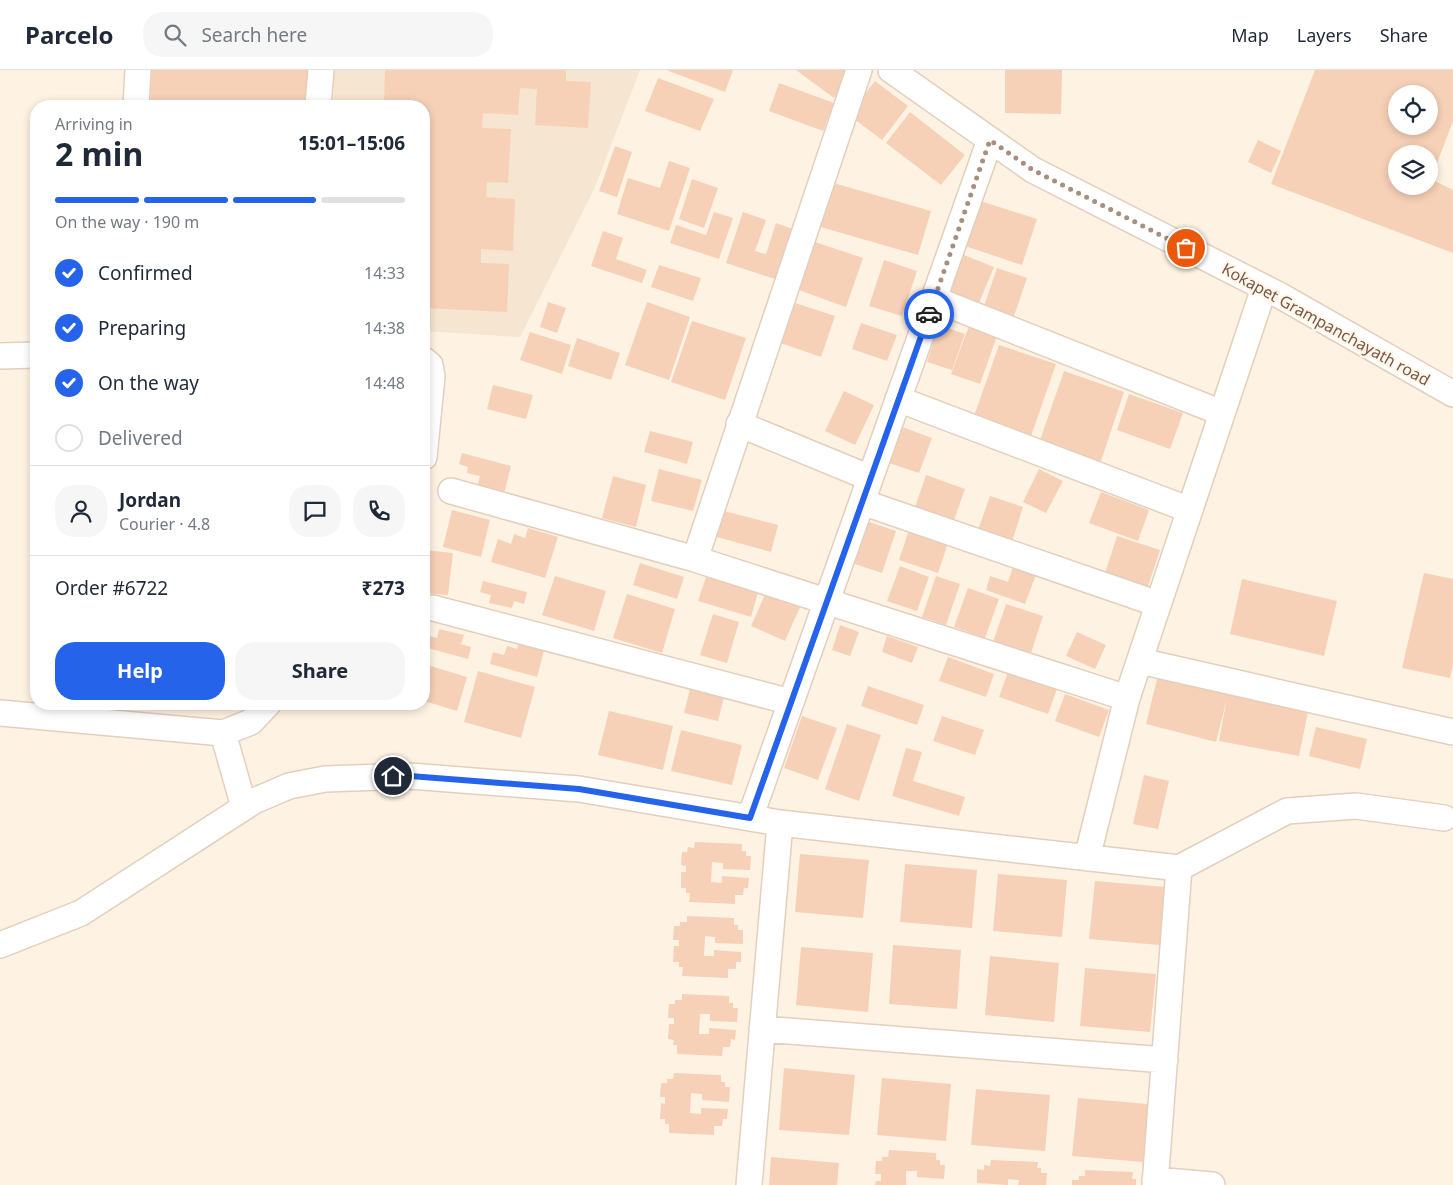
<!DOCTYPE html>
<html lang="en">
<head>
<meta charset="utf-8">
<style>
	body { margin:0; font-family:"Noto Sans",sans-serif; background:#f6f6f7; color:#1f2937; height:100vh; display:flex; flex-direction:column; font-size:19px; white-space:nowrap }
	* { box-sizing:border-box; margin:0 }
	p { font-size:16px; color:#747a83 }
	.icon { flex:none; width:28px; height:28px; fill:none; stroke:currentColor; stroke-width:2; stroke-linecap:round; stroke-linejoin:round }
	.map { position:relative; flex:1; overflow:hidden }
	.panel { position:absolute; left:30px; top:30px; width:400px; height:610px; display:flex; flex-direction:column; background:#fff; border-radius:20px; box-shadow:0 2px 8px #0003 }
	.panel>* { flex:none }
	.controls { position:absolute; left:1388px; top:15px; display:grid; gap:10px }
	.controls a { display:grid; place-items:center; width:50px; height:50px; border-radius:50%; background:#fff; box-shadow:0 2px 8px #0003; font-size:25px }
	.pin { position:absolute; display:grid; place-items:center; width:42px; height:42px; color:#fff; margin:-21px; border:2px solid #fff; border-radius:50%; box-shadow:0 1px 5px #0007 }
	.courier { position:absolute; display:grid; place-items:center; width:50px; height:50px; margin:-25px; border:4px solid #2563eb; border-radius:50%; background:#fff; color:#222; box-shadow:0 1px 6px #0007 }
	.overview em { font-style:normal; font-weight:700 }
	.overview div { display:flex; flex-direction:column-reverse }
	.overview { display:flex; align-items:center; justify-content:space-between; height:85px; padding:0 25px }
	h1 { font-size:32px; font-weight:700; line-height:38px }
	.bar { display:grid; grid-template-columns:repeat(4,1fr); gap:8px 5px; align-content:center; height:60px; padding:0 25px }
	.bar i { height:6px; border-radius:4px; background:#e0e1e3 }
	.bar .on { background:#2563eb }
	.bar p { grid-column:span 4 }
	.line { display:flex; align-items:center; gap:12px; padding:0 25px; border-top:1px solid #e0e1e3 }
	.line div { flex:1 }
	.round { display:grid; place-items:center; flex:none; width:52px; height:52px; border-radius:20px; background:#f6f6f7 }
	ol { padding:0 25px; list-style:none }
	li { display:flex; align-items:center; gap:15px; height:55px }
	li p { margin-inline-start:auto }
	li .icon { padding:5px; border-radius:50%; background:#2563eb; color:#fff; stroke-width:4 }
	li:last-child { color:#747a83 }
	li i { width:28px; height:28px; border:2px solid #e0e1e3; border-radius:50% }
	.primary-button { display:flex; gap:10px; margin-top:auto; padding:10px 25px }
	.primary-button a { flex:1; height:58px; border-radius:20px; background:#2563eb; color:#fff; font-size:20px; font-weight:700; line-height:58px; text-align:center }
	.primary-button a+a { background:#f6f6f7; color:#1f2937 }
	header { display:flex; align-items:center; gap:30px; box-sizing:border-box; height:70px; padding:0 25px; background:#fff; border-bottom:1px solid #e0e1e3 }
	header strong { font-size:24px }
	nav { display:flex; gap:28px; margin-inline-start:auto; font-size:18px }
	.search { width:350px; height:45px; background:#f6f6f7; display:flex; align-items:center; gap:12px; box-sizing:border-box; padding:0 18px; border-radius:20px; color:#747a83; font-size:19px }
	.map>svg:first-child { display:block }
</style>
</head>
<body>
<header>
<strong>Parcelo</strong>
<div class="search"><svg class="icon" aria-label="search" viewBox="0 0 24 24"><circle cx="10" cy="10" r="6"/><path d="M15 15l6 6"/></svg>Search here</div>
<nav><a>Map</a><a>Layers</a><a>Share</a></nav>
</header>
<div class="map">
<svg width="1453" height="1115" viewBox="0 0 1453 1115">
	<rect width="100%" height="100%" fill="#fef3e2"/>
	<!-- residential -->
	<path fill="#f6e5d0" d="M334,0h306l-45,117 -75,150 -96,-6v-225h-91z"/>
	<!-- building -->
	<path fill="#f6d0b7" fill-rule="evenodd" d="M152,0h156l-2,36h-156z
		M385,0h181v11l25,1 -3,46 -53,-3 2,-36 -17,-1 -2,27 -35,-2 -1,15 29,1 -3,54 -21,-1 -1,15 29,2 -2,52 -32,-2v14l28,1 -2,48 -83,-4v-202h-40z
		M666,0h67l-8,22z
		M796,0h57l1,1 -20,27z
		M1005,0h57l-1,44 -56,-1z
		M1315,0h138v51l-22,58 22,11v63l-182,-69zM1396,24h33v32h-33zM1396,84h33v32h-33z
		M658,8l56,21 -14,32 -55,-20z
		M875,11l33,25 -26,34 -33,-25z
		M779,13l55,20 -11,28 -54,-20z
		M910,42l55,43 -24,30 -55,-42z
		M1258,70l23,11 -10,22 -23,-11z
		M615,76l17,6 -15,45 -18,-6z
		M669,91l21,7 -21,63 -52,-17 11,-36 32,10z
		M692,109l26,9 -14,40 -25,-9z
		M830,112l101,29 -13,44 -101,-29z
		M980,131l57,18 -15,46 -57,-19z
		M714,142l19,6 -14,41 -49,-16 6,-18 30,10z
		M743,142l23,8 -11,31 11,3 10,-31 17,6 -18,50 -49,-16z
		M603,161l20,7 -7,21 31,11 -5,13 -51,-17z
		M812,171l51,17 -17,49 -50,-18z
		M964,185l30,12 -15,36 -30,-11z
		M884,190l33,11 -15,45 -33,-10z
		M659,195l42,13 -8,23 -42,-14z
		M997,198l30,10 -13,38 -30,-10z
		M786,230l49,16 -14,41 -49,-17z
		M548,232l18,6 -9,25 -17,-6z
		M647,232l43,15 -21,63 -44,-15z
		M692,251l54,17 -21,62 -54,-18z
		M861,253l36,12 -10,26 -35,-12z
		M939,255l26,9 -13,36 -25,-8z
		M969,256l28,10 -17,48 -29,-10z
		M530,262l41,13 -9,29 -42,-14z
		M577,268l43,15 -9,27 -43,-14z
		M999,275l57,19 -27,78 -57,-20z
		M1064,301l60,21 -25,75 -61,-21z
		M493,315l40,10 -7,24 -39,-10z
		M844,321l30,14 -19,40 -30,-14z
		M1129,324l54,19 -13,36 -53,-19z
		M902,357l30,11 -13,35 -30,-10z
		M650,361l43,11 -6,22 -43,-12z
		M462,383l49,13 -7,28 -27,-7 3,-11 -13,-3 1,-6 -9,-3z
		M659,399l43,11 -9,31 -42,-10z
		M1039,399l24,12 -17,32 -23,-11z
		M926,405l39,14 -14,40 -39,-13z
		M613,406l33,9 -10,42 -34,-9z
		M1101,422l48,18 -11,31 -49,-18z
		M990,426l33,11 -12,38 -34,-12z
		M452,440l38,10 -9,37 -38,-10z
		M724,441l54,14 -7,27 -54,-15z
		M866,451l30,10 -14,42 -30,-10z
		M910,457l39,13 -11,33 -39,-13z
		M528,458l30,9 -13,41 -54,-16 7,-23 13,5 3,-10 11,4z
		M1117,466l43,14 -13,39 -43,-13z
		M424,480l29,3 -5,42 -24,-2z
		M640,493l44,14 -7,22 -44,-14z
		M900,496l29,11 -12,34 -30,-10z
		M1013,497l23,8 -11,29 -39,-14 4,-14 18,6z
		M1424,503l29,6v85l-3,14 -48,-10z
		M707,504l52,15 -8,28 -53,-16z
		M555,506l51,15 -12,40 -52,-16z
		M936,506l24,8 -14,41 -24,-8z
		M1242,509l95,22 -13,55 -94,-22z
		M483,511l44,11 -3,12 -10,-3 -2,7 -23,-5 2,-8 -11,-3z
		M968,518l31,11 -14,39 -31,-11z
		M767,520l34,15 -16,36 -34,-15z
		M627,524l48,15 -13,44 -49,-15z
		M1006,534l37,12 -13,40 -37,-14z
		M713,544l26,8 -12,41 -27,-8z
		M840,555l19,7 -9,24 -18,-6z
		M439,559l25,6 -3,9 10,3 -3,12 -44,-12 2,-12 11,3z
		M1077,562l29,13 -11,24 -29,-13z
		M520,566l26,7 -9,34 -47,-13 3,-12 11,3 3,-9 10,3z
		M887,566l31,11 -6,16 -30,-11z
		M948,587l46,17 -8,23 -47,-16z
		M424,594l43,13 -10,34 -33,-10z
		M478,601l57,16 -14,51 -57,-16z
		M1008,602l49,17 -9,25 -49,-17z
		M1158,605l151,32 -10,49 -80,-15 8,-43 -11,44 -70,-18z
		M692,611l34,8 -8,32 -34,-8z
		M868,616l56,19 -7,20 -56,-19z
		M1065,624l44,16 -10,27 -44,-16z
		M609,641l64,15 -10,44 -65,-15z
		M802,646l35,12 -19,52 -34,-12z
		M942,646l42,14 -9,25 -42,-14z
		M847,654l34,11 -22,66 -34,-12z
		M1316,657l51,12 -7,30 -51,-13z
		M681,660l61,15 -10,40 -61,-14z
		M906,678l16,4 -9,29 52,16 -6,19 -67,-20z
		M1144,705l25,6 -11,48 -25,-5z
		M695,772l47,2v7h4v5h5l-1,14 -27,-1v-6l-11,-1 -1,20 11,1v-7l27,2 -1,10h-4l-1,7h-8v9l-46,-2 1,-9h-4v-5h-5v-16h5v-6l-5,-1 1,-13h5l1,-5 6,1z
		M800,784l69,6 -6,58 -68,-6z
		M905,794l72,6 -5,58 -72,-6z
		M998,804l69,6 -5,57 -69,-6z
		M1095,811l70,6 -5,58 -71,-6z
		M687,846l47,2v7h4v5h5v14l-28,-1v-6l-10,-1 -1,20h10v-6l27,2v10h-5v7h-8v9l-46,-2 1,-9h-4v-5h-6l1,-16h5v-6h-6l1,-14h6v-4h7z
		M893,875l68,5 -4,59 -68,-5z
		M801,877l72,6 -5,59 -72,-7z
		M990,886l69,7 -5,59 -69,-7z
		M1085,898l71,6 -6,58 -70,-6z
		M682,924l47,2v7h4v5h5l-1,14 -27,-1v-7h-10l-1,20h10v-6l27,2 -1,10 -4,-1 -1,8h-7l-1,9 -45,-2v-9h-4l1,-5 -6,-1 1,-15h5v-6h-6l1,-14h6v-4h7z
		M784,998l71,7 -6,60 -70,-5z
		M674,1003l47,2v7h4v5h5l-1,15 -27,-2v-6l-11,-1 -1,20 11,1v-6l27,1 -1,10h-4l-1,7h-8v9l-45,-2v-9h-4v-5h-5l1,-16 4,1v-7h-5l1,-14h6v-4h6z
		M882,1008l69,6 -5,57 -69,-6z
		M976,1019l74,6 -5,56 -74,-6z
		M1078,1028l70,6 -5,58 -71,-6z
		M889,1080l47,3v7h4v5h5l-1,14 -27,-2v-6h-11v14h-31l1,-4h5v-7h-6l1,-13h6v-4h6z
		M771,1087l68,6 -2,22h-68z
		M991,1090l47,2 -1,6h4v5h6l-1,12h-28l1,-5 -11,-1v6l-31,-2v-14l7,1v-5l6,1z
		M1085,1100l48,2 -1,7h4v6h-64v-5h7v-4h6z"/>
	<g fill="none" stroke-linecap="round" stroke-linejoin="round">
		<!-- minor casing -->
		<g stroke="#e3cfbd" stroke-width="28">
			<path id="minor" d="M891,0l142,100 246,125 174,99
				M136,36l2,-36
				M318,36l3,-36
				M934,229l288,114
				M0,286l36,-1
				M424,290l6,5 2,11 -8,81
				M898,329l292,111
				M739,354l131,54
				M451,421l244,68 432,139
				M862,432l296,102
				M695,489l164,-489
				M433,538l358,94
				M1140,591l313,71
				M0,643l223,20
				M244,737l-21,-74 28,-11 17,-18
				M750,748l240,-678
				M1087,788l40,-160 137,-410
				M0,875l81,-32 173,-112 35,-15 36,-7 85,-3 169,13 201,34 399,45 108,-57 69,-5 88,12
				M762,959l403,31
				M1155,1110l57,5
				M749,1115l31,-362
				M1155,1115l24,-317"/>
		</g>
		<!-- minor -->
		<use href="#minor" stroke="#fff" stroke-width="25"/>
	</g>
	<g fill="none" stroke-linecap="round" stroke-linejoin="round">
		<!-- done -->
		<path stroke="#a78e7d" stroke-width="5" stroke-dasharray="0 9" d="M929,244l61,-174 43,30 153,78"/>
		<!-- route -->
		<path stroke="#2563eb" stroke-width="6" d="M393,706h17l169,13 171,29 179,-504"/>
	</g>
	<g text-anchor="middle" stroke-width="4.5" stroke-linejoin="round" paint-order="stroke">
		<!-- street labels -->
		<g font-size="16" fill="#785846" stroke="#fff7ea">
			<text transform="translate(1326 254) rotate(29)" y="6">Kokapet Grampanchayath road</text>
		</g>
	</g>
</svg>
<div class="controls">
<a><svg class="icon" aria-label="locate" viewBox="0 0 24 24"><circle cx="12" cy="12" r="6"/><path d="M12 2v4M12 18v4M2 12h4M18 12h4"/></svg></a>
<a><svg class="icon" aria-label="layers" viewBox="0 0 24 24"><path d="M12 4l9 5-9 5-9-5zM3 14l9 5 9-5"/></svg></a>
</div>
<div class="pin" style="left:1186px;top:178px;background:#ea580c"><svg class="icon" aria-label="bag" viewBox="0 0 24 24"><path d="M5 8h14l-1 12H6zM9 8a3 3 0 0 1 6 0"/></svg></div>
<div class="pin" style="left:393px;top:706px;background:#1f2937"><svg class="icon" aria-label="home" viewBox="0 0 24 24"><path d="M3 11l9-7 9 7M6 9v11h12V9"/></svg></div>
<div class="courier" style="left:929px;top:244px"><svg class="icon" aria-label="car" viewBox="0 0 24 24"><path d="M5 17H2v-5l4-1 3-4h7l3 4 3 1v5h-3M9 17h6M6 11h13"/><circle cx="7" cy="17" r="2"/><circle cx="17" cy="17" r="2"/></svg></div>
<section class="panel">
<div class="overview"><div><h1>2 min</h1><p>Arriving in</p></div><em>15:01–15:06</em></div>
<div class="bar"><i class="on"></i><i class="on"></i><i class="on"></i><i></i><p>On the way · 190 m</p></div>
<ol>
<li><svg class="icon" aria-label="check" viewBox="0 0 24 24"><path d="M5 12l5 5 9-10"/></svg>Confirmed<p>14:33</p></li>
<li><svg class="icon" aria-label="check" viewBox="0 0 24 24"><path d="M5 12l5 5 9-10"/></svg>Preparing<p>14:38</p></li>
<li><svg class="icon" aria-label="check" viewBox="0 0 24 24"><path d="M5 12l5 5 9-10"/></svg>On the way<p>14:48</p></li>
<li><i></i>Delivered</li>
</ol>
<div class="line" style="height:90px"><a class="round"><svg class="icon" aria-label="person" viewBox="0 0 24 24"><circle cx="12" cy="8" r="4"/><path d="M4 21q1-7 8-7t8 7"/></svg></a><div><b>Jordan</b><p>Courier · 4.8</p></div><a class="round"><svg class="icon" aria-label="chat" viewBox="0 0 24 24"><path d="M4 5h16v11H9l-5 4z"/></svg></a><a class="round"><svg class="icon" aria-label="phone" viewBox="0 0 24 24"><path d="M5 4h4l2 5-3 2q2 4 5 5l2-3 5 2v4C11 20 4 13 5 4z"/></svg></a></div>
<div class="line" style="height:65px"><div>Order #6722</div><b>₹273</b></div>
<div class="primary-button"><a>Help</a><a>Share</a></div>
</section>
</div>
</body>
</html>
